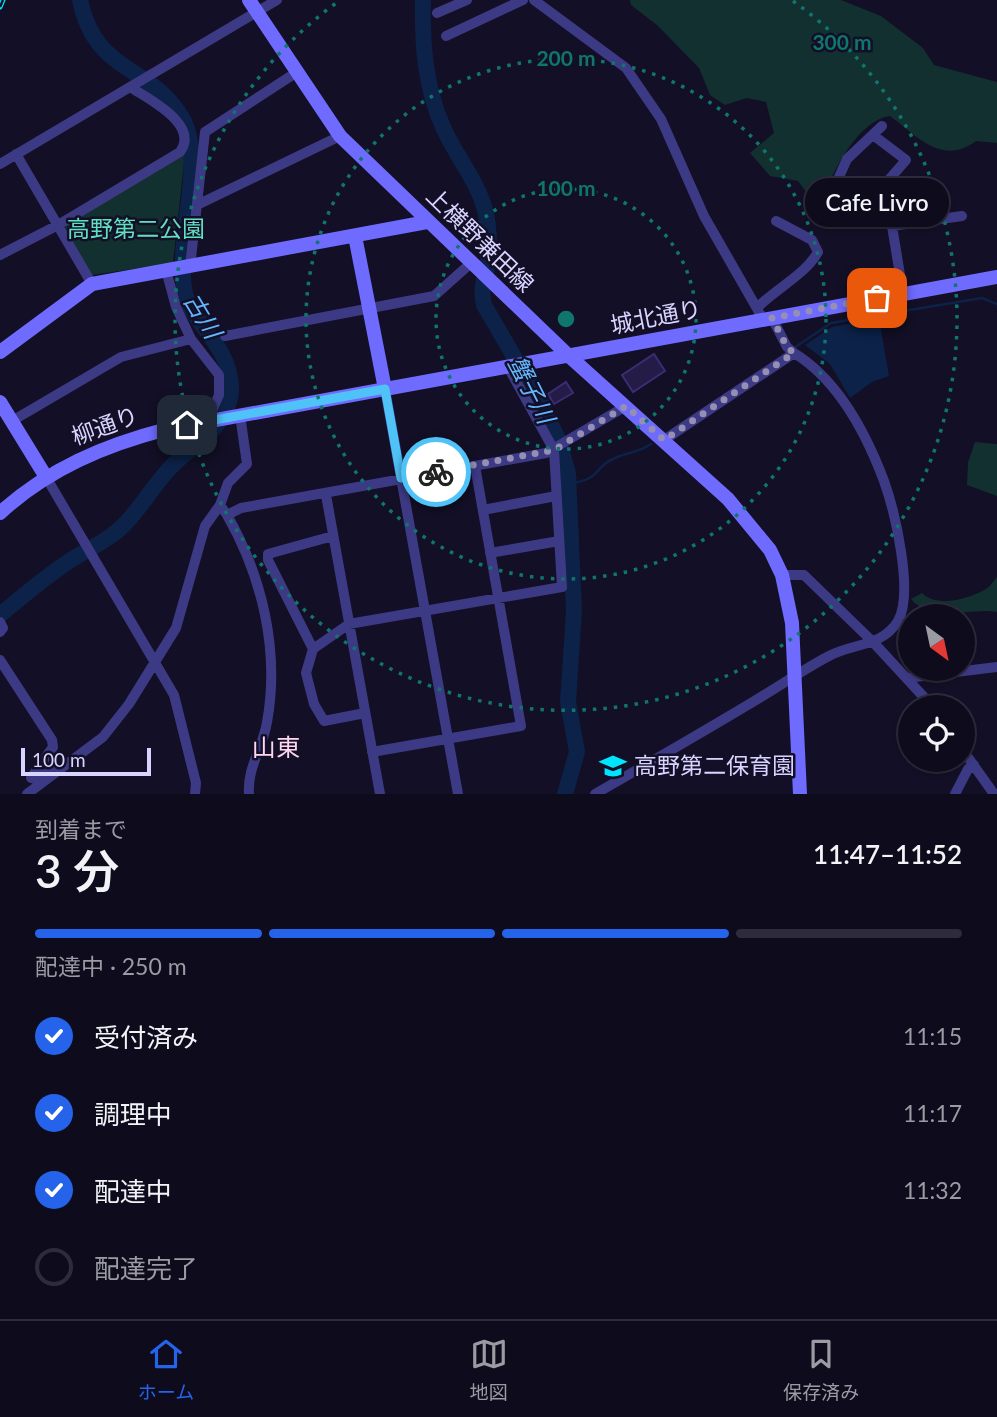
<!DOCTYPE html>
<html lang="ja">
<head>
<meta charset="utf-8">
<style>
	body { margin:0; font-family:Lato,"Noto Sans JP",sans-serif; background:#1c1929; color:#f1f3f6; height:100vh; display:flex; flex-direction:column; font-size:26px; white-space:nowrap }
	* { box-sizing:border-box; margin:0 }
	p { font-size:23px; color:#9b9ba3 }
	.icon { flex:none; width:38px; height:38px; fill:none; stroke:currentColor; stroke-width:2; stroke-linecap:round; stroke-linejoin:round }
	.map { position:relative; height:794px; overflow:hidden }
	.sheet { display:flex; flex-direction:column; background:#0e0b1c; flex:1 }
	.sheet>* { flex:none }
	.needle { width:46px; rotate:147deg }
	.tools { position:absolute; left:898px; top:604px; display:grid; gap:14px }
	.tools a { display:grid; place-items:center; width:77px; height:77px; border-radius:50%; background:#0e0b1c; box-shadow:0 2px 5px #0004,0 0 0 2px #2e2b3b; font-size:35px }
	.scale { position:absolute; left:21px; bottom:18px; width:130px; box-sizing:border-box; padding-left:7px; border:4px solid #d9d4ff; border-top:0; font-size:19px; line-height:24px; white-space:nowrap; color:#d9d4ff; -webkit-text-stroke:5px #130f26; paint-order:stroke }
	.pin { position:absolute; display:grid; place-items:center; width:60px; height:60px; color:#fff; margin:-30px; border-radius:14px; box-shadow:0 4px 10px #0006 }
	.courier { position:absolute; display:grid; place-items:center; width:70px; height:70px; margin:-35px; border:5px solid #4fc3f7; border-radius:50%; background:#fff; color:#222; box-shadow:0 2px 9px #0007 }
	.bubble { position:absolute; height:49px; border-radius:24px; background:#0e0b1c; box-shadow:0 2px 5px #0004,0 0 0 2px #2e2b3b; font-size:23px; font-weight:600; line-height:49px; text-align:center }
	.overview em { font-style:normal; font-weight:600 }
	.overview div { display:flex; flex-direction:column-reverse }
	.overview { display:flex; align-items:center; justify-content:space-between; height:119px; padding:0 35px }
	h1 { font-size:46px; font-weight:600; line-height:52px }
	.bar { display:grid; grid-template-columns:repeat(4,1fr); gap:10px 7px; align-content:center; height:84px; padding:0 35px }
	.bar i { height:9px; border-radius:5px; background:#2e2b3b }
	.bar .active { background:#2563eb }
	.bar p { grid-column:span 4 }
	ol { padding:0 35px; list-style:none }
	li { display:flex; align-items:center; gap:21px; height:77px }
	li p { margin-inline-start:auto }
	li .icon { padding:7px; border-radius:50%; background:#2563eb; color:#fff; stroke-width:4 }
	li:last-child { color:#9b9ba3 }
	li i { width:38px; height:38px; border:4px solid #2e2b3b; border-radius:50% }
	.tabs { display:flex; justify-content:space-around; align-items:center; height:98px; border-top:2px solid #2e2b3b; background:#0e0b1c; font-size:19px; color:#9b9ba3 }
	.tabs a { display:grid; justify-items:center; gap:4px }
	.tabs .active { color:#2563eb }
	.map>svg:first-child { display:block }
</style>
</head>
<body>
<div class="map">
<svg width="997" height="794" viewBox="0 0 997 794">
	<rect width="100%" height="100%" fill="#130f26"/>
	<!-- green -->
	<path fill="#12302f" d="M630,0h211l40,16 42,32 11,17 63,17v61l-21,-2c-34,25 -58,-4 -86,-25 -31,4 -55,52 -66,78l-12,6 -14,-19 -28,-5 -20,-23 24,-20 -8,-31 -19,-4 -22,7 -15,-10 -11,-27 -42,-43 -26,-20z
		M185,154l-12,109 -81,12 -27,-45 1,-5z
		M975,442l22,2v52l-30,-11 1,-23z
		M997,577v35c-30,-5 -63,13 -86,-13l11,-6c15,15 47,6 64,-4 5,-3 7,-8 11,-12z"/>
	<!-- water -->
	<path fill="#0c2248" d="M879,318l10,58 -17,6 -22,16 -20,-34 -25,-19 27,-18z"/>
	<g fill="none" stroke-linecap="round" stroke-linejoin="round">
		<!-- stream -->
		<path stroke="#0c2248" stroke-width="2.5" d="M794,348l37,-25 151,-25 15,6
			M569,484c33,-5 24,-16 44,-25 13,-7 23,-5 38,-15"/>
		<!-- river -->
		<path stroke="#0c2248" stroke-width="16" d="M423,0c-1,43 2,87 20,127 13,30 36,55 43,87 3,14 4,35 2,49 -3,16 -8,25 -4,42l56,96 18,38 10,34 6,138 -6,91 9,50 -12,42
			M0,615c23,-19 46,-39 71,-55 13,-9 28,-15 41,-25 24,-17 40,-50 62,-71 15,-15 35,-26 46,-44 7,-11 12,-21 11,-34 -2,-36 -28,-54 -43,-83 -5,-12 -5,-24 -5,-37 -2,-45 22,-111 -2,-150 -32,-52 -86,-42 -101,-116"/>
	</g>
	<!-- building -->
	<path fill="#241b47" stroke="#3b2d73" stroke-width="2" d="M880,276l2,11 -17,3 -2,-12z
		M654,354l11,17 -32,21 -11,-17z
		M566,382l7,11 -19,11 -6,-10z"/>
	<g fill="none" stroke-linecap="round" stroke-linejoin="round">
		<!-- street -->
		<path stroke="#3d3a85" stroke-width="10" d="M534,0l92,68 35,51 43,97 59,103
			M437,13l30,-13
			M446,36l77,-36
			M16,154l76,130
			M0,164l277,-164
			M836,186l48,29 8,11
			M827,204l20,-45 35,-33
			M197,205l143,-69
			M867,205l39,-45 -33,-25
			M0,255l58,-30 122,-73c20,-27 -30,-52 -48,-64
			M190,267l15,-135 92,-60
			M166,270l10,37 15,32 28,36v20l-12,27
			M903,293l-11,-67 70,-10
			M757,308c18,-19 48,-33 61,-56l-6,-12 -36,-19
			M772,318l15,29 7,6
			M225,336l209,-40 37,-33
			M385,389l73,405
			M12,421l109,-64 70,-18
			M46,477l128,218 22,88 -1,11
			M326,495l54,299
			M220,505l7,10 14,-7 305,-55 80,-47
			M483,510l73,-14
			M227,515c35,61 53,136 40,207 -4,26 -20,45 -18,72
			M333,536l-65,18v6l45,89 -7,24 8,31 10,17 41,-8
			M490,553l69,-12
			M782,575h22l69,67 60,65
			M0,622l3,6 -3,4
			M313,649l36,-25 213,-37 -8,-137 -46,-83
			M0,660l52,80 1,7 -22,31 4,1 20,-10
			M907,678l90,-11
			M962,749l32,45
			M372,752l149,-26 -46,-260
			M27,794l76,-57 26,-33 47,-76 29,-102 15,-21 8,-22 19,-19 -7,-49
			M595,794c54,-31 108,-62 161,-94 24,-14 48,-31 73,-44 24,-13 53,-9 69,-35 16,-28 -3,-109 -14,-140 -18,-48 -46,-101 -90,-128l-130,87
			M955,794l13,-25 6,-4"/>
		<!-- secondary -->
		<path stroke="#6f6bff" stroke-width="14" d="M249,0l91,136 229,220 159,143 42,51 12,25 10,48 8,171
			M355,236l30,153
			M0,352l92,-68 335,-62
			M0,402l46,75
			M0,513c48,-44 105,-68 167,-84l830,-152"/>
		<!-- rail casing -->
		<g stroke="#00e5ff" stroke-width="5">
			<path id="rail" d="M0,7l3,-7"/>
		</g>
		<!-- rail -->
		<use href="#rail" stroke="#130f26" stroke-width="2.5" stroke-dasharray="8" stroke-linecap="butt"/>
	</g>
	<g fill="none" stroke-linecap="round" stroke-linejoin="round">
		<!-- done -->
		<path stroke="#948fb3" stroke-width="7" stroke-dasharray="0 12.6" d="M436,472l118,-22 72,-44 38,34 130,-87 -7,-6 -15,-29 105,-20"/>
		<!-- route -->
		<path stroke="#4fc3f7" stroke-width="9" d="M187,425l198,-36 16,89 35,-6"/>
	</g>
	<!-- distance rings -->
	<g fill="none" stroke="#0f766e" stroke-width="3.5" stroke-dasharray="3.5 7">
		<circle cx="566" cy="319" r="130"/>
		<circle cx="566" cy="319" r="260"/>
		<path d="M793 1A391 391 0 1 1 339 1"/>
	</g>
	<!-- icons -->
	<defs>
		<g id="school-bare" transform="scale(2.1)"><path d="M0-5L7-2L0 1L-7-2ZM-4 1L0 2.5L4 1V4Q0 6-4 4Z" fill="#00e5ff" stroke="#130f26" stroke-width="2.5" paint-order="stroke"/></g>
	</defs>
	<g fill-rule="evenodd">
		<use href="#school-bare" x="613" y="766"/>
	</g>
	<g text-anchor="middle" stroke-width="5" stroke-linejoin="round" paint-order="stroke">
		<!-- park labels -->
		<g font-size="23" fill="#5fe0c0" stroke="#130f26">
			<text x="136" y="237">高野第二公園</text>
		</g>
		<!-- street labels -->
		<g font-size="23" fill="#d9d4ff" stroke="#130f26">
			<text transform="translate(480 240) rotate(44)" y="8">上横野兼田線</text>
			<text transform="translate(656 317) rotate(-11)" y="8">城北通り</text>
			<text transform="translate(105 426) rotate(-20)" y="8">柳通り</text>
		</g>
		<!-- poi labels -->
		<g font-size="23" fill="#d9d4ff" stroke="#130f26" text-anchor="start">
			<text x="634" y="774">高野第二保育園</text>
		</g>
		<!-- water labels -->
		<g font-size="24" font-style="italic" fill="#62b6ff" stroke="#130f26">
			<text transform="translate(202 316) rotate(59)" y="8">古川</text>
			<text transform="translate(531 390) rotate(63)" y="8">蟹子川</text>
		</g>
		<!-- neighbourhood labels -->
		<g font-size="24" fill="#ffd6f0" stroke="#130f26">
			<text x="276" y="756">山東</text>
		</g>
	</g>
	<circle cx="566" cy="319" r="10" fill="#0f766e" stroke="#130f26" stroke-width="3.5"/>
	<g font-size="21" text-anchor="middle" font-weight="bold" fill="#0f766e" stroke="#130f26" stroke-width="5" stroke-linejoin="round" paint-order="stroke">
		<text x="842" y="50">300 m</text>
		<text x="566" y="66">200 m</text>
		<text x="566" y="196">100 m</text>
	</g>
</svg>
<div class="tools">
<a><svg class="needle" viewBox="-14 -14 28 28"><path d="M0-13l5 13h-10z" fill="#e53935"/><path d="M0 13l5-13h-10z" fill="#9b9ba3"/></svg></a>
<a><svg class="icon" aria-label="locate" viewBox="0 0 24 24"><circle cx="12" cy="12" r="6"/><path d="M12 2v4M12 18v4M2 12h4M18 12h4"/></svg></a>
</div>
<div class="scale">100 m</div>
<div class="pin" style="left:877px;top:298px;background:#ea580c"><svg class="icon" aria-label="bag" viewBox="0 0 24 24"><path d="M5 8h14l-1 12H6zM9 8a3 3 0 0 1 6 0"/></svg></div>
<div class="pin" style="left:187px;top:425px;background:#1f2937"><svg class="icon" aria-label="home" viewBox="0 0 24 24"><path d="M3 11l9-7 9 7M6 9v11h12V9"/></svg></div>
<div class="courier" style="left:436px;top:472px"><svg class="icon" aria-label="bike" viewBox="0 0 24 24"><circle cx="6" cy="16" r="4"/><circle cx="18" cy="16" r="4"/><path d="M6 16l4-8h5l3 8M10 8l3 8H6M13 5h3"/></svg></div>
<div class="bubble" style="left:805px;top:178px;width:144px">Cafe Livro</div>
</div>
<section class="sheet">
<div class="overview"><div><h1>3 分</h1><p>到着まで</p></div><em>11:47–11:52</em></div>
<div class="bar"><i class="active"></i><i class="active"></i><i class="active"></i><i></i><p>配達中 · 250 m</p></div>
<ol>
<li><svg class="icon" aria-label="check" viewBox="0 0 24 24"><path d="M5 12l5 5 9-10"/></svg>受付済み<p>11:15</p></li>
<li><svg class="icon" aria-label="check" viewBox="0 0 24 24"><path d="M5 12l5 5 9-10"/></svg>調理中<p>11:17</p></li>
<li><svg class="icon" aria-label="check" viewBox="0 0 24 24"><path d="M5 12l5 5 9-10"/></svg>配達中<p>11:32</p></li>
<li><i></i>配達完了</li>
</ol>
</section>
<nav class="tabs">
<a class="active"><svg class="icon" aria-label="home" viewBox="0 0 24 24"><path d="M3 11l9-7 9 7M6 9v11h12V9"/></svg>ホーム</a>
<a><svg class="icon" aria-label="map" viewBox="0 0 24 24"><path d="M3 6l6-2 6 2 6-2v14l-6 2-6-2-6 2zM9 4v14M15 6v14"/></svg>地図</a>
<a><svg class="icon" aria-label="saved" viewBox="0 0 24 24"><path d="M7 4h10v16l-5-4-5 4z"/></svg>保存済み</a>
</nav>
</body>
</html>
